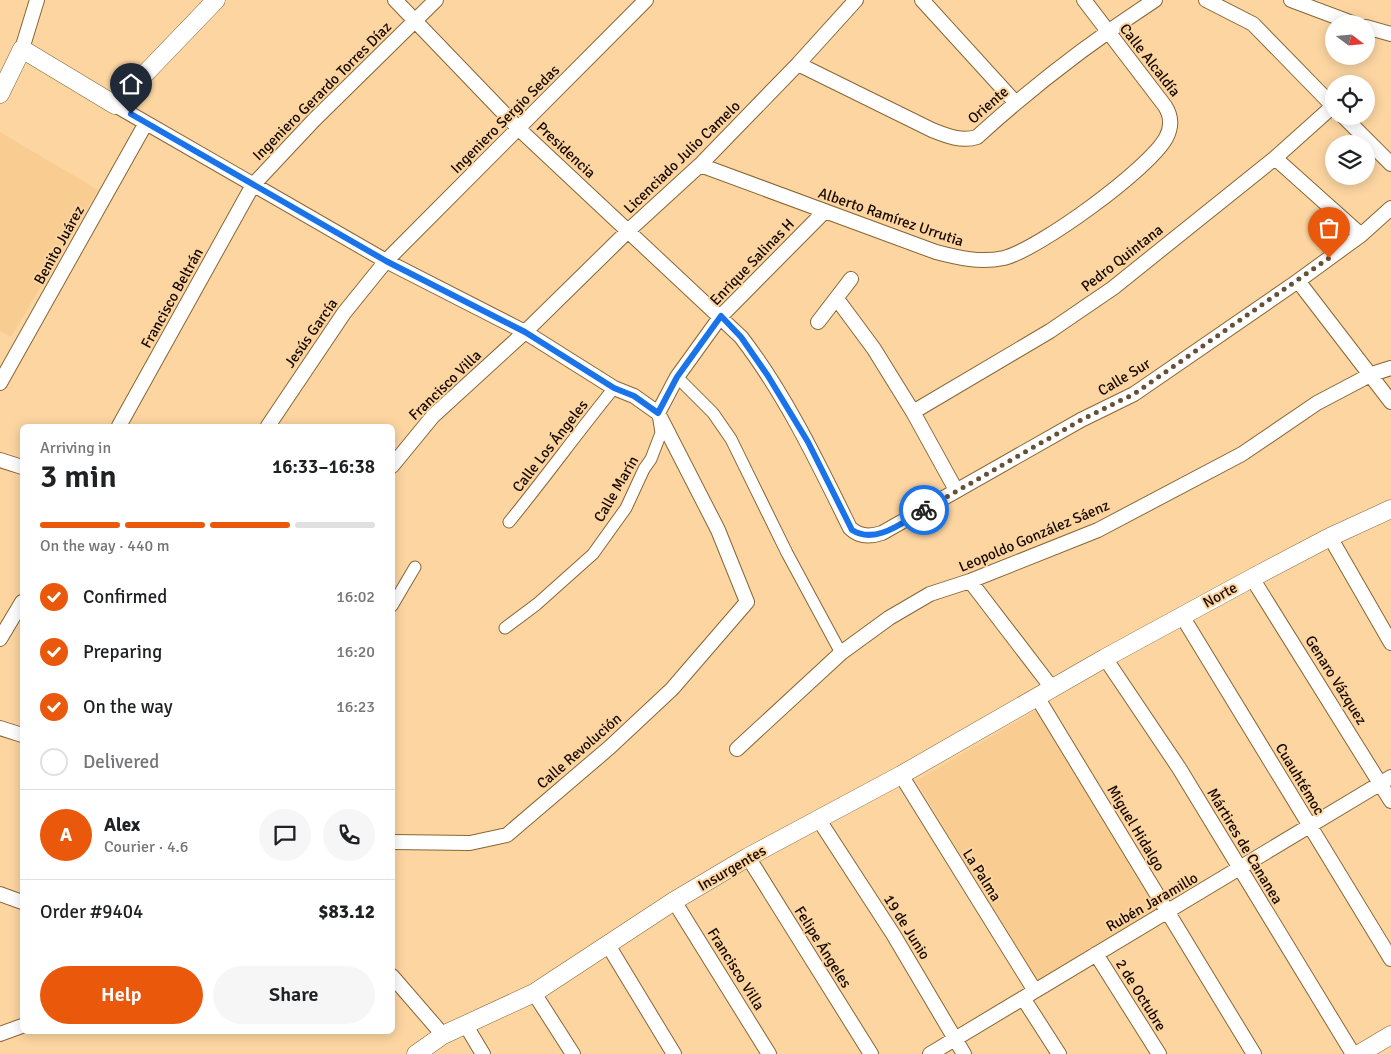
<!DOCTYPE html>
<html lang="en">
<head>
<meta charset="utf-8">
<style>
	body { margin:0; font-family:Signika,sans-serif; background:#f6f6f6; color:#202124; height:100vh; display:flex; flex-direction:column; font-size:19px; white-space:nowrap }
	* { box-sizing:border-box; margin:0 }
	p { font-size:16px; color:#757577 }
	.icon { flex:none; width:28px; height:28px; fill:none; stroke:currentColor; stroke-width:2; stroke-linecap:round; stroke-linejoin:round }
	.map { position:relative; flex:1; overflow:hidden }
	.panel { position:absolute; left:20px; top:424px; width:375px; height:610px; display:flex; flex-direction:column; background:#fff; border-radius:8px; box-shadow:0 2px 12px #0003 }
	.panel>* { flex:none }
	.needle { width:32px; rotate:106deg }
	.tools { position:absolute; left:1325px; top:15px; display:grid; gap:10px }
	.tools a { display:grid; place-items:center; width:50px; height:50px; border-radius:50%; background:#fff; box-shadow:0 2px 12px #0003; font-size:25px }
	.pin { position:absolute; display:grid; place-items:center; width:42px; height:42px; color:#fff; margin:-51px -21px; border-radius:50% 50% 50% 0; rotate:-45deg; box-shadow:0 0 5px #0007 }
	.pin .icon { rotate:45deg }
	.courier { position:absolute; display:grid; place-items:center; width:50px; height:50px; margin:-25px; border:4px solid #1a73e8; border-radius:50%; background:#fff; color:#222; box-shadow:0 1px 6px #0007 }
	.summary em { font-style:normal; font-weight:600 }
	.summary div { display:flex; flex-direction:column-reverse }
	.summary { display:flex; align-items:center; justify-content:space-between; height:85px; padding:0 20px }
	h1 { font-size:32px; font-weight:600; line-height:38px }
	.bar { display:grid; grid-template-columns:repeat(4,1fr); gap:8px 5px; align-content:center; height:60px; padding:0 20px }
	.bar i { height:6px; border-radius:4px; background:#e0e0e0 }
	.bar .active { background:#ea580c }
	.bar p { grid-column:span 4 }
	.line { display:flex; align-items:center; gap:12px; padding:0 20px; border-top:1px solid #e0e0e0 }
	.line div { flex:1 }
	.round { display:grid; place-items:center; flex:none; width:52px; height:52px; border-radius:26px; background:#f6f6f6 }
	ol { padding:0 20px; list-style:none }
	li { display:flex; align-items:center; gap:15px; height:55px }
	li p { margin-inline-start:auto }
	li .icon { padding:5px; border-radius:50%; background:#ea580c; color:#fff; stroke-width:4 }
	li:last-child { color:#757577 }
	li i { width:28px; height:28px; border:2px solid #e0e0e0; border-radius:50% }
	.primary-button { display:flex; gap:10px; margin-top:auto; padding:10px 20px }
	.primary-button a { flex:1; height:58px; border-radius:30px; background:#ea580c; color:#fff; font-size:20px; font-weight:600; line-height:58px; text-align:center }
	.primary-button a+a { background:#f6f6f6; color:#202124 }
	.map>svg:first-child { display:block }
</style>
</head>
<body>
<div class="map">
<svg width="1391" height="1054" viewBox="0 0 1391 1054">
	<rect width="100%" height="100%" fill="#fcd5a1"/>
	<!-- built -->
	<path fill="#f9cd92" d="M0,132l98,58 -87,147 -11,-6z
		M1038,709l121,202 -121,72 -122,-202z"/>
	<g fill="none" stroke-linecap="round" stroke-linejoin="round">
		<!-- pedestrian casing -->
		<g stroke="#896634" stroke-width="13">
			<path id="pedestrian" d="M677,377l36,36 18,26 56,114 54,100
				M509,522c36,-44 69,-90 105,-134
				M392,606l23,-39
				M505,628l32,-24 56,-50 33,-46 18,-39 7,-10 10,-26 -2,-13"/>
		</g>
		<!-- minor casing -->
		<g stroke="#896634" stroke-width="16">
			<path id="minor" d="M395,0l124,129 222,208c44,57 77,126 109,191 9,9 20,9 32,5l199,-113 53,-26 164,-113 63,-46 30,-27
				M922,0l93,102
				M1206,0l47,24 81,83
				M1291,0l64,24
				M1366,27l25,7
				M22,49l15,-49
				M798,64l134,66c15,6 30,12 45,7 56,-51 115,-96 178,-137
				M115,105l271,156 139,71 89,56 20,8 24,17 19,-36 44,-61 103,-104
				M1343,116l48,48
				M1275,158l86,77
				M700,165l236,87c23,6 44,11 68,6 35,-9 144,-88 162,-120 6,-11 6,-21 -1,-32l-81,-106
				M1298,281l93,121
				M837,299l37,50 39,63 43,78
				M818,322l33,-43
				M0,383l146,-260
				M913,412l137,-81 63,-43 162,-130 58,-52
				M119,426l134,-241 61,-65 122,-120
				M268,426l76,-113 42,-52 260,-261
				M0,460l22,7
				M392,466l41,-50 92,-84 104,-102 71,-65 98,-101 58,-64
				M1330,537l61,106
				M1252,578l139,223
				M970,581l82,107
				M1182,616l209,343
				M0,639l22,-37
				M1105,658l74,110 174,286
				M1037,697l217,357
				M0,728l22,7
				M737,749l104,-96 48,-35 41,-24 40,-13 128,-51 144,-76 75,-51 55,-29 19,-6
				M901,775l134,216
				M819,820l74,114 71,120
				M392,842l78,1 37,-8 103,-88 62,-58 75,-87 -29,-72 -60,-117
				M748,857l123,197
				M0,894l22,8
				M674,901l95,153
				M608,945l66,109
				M1096,954l63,100
				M392,976l51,59
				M534,993l39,61
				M1023,998l36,56
				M465,1024l18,30
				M0,1034l22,-8
				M930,1054l461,-277"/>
		</g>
		<!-- tertiary casing -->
		<g stroke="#896634" stroke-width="19">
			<path id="tertiary" d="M0,94l22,-45 93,56 101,-105
				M416,1054l27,-19 91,-42 140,-92 74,-44 153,-82 204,-117 147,-80 78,-41 61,-28
				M1359,1054l32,-19"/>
		</g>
		<!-- pedestrian -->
		<use href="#pedestrian" stroke="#fff" stroke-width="11"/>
		<!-- minor -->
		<use href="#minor" stroke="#fff" stroke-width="14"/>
		<!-- tertiary -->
		<use href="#tertiary" stroke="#fff" stroke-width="18"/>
	</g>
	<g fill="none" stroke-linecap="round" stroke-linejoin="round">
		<!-- done -->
		<path stroke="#665038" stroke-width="5" stroke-dasharray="0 9" d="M924,510l157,-90 53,-26 195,-136"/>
		<!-- route -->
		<path stroke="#1a73e8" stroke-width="6" d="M131,114l255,147 139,71 89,56 20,8 24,17 19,-36 44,-61 20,21 27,39 40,66 44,88c24,15 51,-8 72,-20"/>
	</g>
	<g text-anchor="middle" stroke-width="4" stroke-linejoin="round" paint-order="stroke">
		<!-- street labels -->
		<g font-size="15" fill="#160900" stroke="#fcd5a1">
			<text transform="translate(1150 60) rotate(52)" y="5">Calle Alcaldía</text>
			<text transform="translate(322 91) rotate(-45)" y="5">Ingeniero Gerardo Torres Díaz</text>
			<text transform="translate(988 105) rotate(-41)" y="5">Oriente</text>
			<text transform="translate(505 119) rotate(-45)" y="5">Ingeniero Sergio Sedas</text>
			<text transform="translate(566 150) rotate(43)" y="5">Presidencia</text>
			<text transform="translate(682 157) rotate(-44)" y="5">Licenciado Julio Camelo</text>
			<text transform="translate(891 217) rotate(19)" y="5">Alberto Ramírez Urrutia</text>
			<text transform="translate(59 245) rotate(-61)" y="5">Benito Juárez</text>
			<text transform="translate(1122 258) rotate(-38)" y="5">Pedro Quintana</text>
			<text transform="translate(752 262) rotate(-46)" y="5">Enrique Salinas H</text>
			<text transform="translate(172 298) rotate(-61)" y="5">Francisco Beltrán</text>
			<text transform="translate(311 333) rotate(-55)" y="5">Jesús García</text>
			<text transform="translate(1124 377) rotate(-31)" y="5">Calle Sur</text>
			<text transform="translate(445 385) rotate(-44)" y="5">Francisco Villa</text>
			<text transform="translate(550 446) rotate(-52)" y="5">Calle Los Ángeles</text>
			<text transform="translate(616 489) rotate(-60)" y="5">Calle Marín</text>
			<text transform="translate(1034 536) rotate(-23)" y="5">Leopoldo González Sáenz</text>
			<text transform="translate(1220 595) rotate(-29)" y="5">Norte</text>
			<text transform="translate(1336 680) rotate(58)" y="5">Genaro Vázquez</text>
			<text transform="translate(579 751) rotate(-41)" y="5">Calle Revolución</text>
			<text transform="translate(1300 779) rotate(59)" y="5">Cuauhtémoc</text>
			<text transform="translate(1136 828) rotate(59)" y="5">Miguel Hidalgo</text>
			<text transform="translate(1245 846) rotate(59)" y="5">Mártires de Cananea</text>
			<text transform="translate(732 868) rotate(-30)" y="5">Insurgentes</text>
			<text transform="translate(982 875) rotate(58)" y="5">La Palma</text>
			<text transform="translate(1152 902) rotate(-30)" y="5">Rubén Jaramillo</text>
			<text transform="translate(907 927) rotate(58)" y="5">19 de Junio</text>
			<text transform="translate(823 947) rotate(58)" y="5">Felipe Ángeles</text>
			<text transform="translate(736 969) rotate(58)" y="5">Francisco Villa</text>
			<text transform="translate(1141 995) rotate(58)" y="5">2 de Octubre</text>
		</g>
	</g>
</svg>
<div class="tools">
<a><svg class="needle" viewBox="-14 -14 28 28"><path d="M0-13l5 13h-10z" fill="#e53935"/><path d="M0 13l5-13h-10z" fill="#757577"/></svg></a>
<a><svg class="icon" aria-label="locate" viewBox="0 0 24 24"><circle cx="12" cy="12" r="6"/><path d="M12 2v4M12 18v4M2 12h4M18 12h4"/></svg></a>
<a><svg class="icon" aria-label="layers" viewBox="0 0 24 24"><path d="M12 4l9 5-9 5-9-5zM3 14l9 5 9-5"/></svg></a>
</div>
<div class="pin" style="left:1329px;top:258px;background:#ea580c"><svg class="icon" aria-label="bag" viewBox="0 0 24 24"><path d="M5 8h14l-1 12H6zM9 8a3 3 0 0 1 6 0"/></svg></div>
<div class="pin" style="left:131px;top:114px;background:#1f2937"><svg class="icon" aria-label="home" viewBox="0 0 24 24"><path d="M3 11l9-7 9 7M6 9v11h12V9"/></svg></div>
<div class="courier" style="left:924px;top:510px"><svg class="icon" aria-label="bike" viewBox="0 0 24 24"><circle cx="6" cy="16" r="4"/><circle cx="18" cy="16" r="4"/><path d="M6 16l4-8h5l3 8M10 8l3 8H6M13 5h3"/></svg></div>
<section class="panel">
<div class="summary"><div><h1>3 min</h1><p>Arriving in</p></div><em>16:33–16:38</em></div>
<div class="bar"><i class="active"></i><i class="active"></i><i class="active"></i><i></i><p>On the way · 440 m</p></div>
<ol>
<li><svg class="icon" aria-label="check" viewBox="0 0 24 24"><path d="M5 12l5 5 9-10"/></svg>Confirmed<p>16:02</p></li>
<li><svg class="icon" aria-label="check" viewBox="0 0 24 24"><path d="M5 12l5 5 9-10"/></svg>Preparing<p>16:20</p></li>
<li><svg class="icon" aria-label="check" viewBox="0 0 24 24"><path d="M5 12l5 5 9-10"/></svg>On the way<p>16:23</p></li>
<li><i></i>Delivered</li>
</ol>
<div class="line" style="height:90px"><b class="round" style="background:#ea580c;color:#fff">A</b><div><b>Alex</b><p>Courier · 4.6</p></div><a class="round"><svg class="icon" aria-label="chat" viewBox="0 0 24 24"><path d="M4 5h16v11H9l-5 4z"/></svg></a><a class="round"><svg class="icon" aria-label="phone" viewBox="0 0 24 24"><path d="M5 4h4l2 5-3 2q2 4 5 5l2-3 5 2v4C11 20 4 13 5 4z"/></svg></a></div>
<div class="line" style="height:65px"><div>Order #9404</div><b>$83.12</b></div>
<div class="primary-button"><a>Help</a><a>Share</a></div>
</section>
</div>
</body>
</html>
